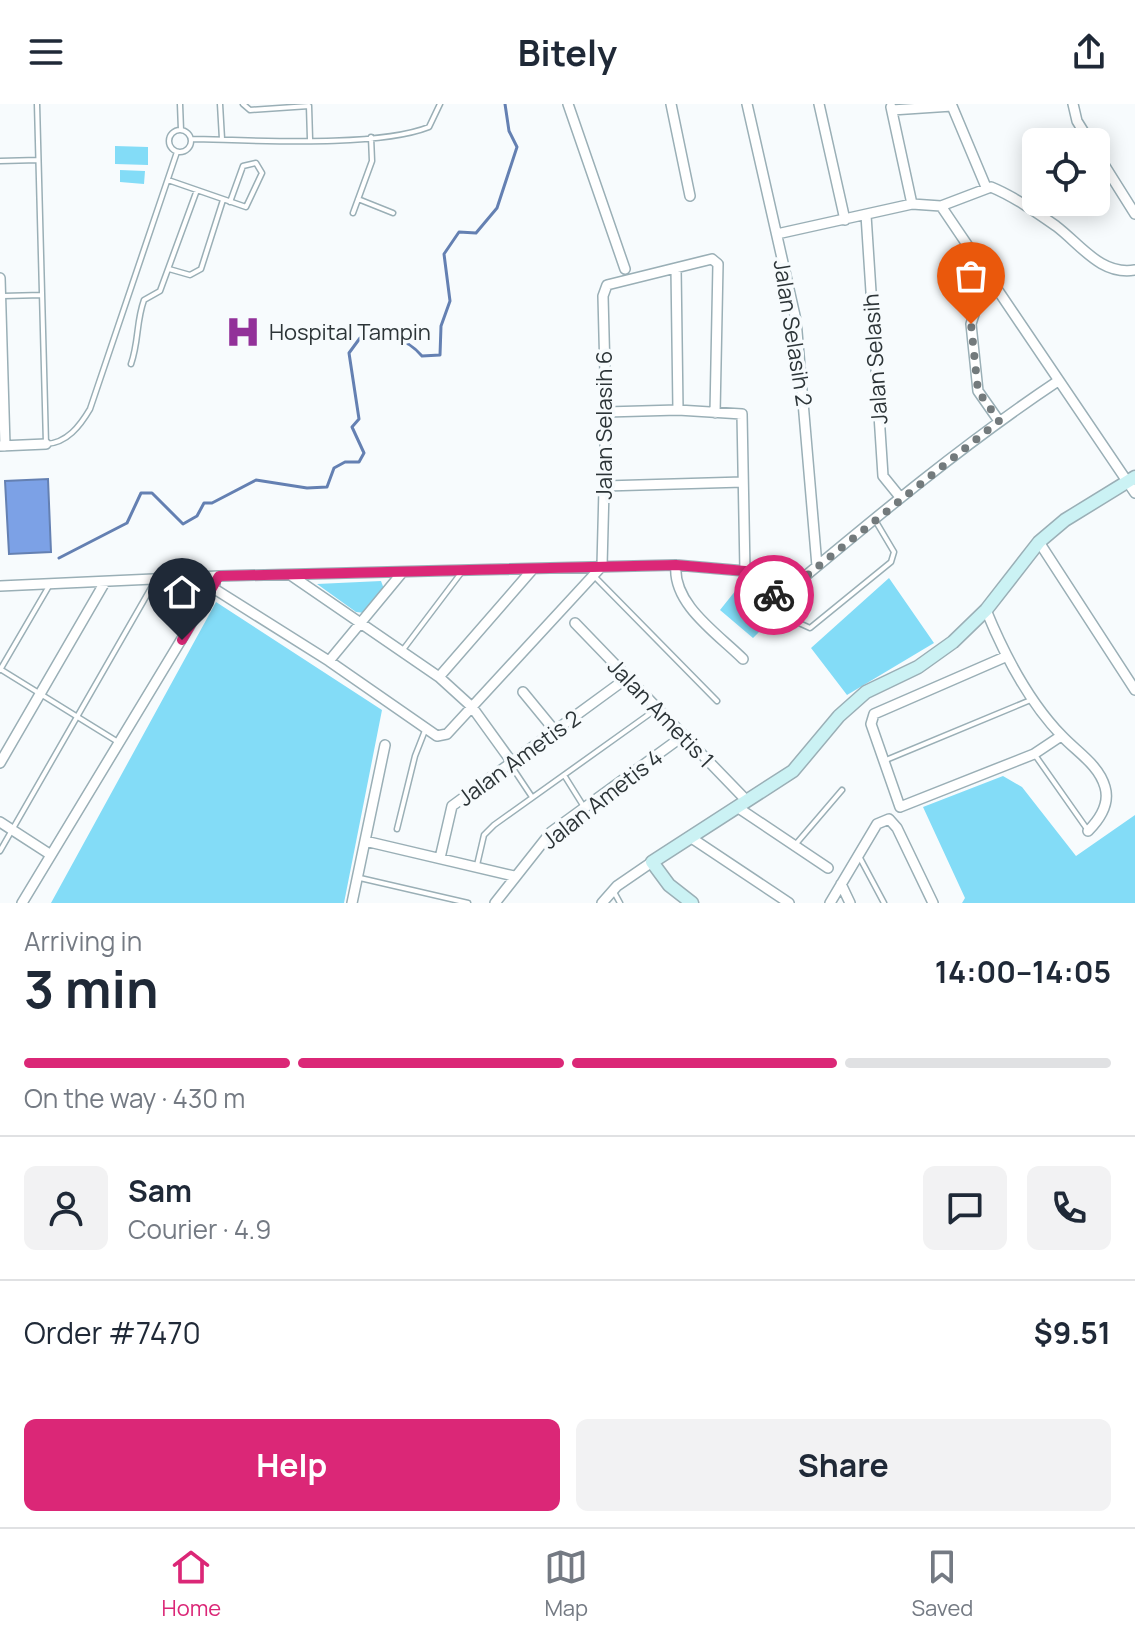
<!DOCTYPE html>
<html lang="en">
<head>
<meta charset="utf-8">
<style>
	body { margin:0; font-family:Manrope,sans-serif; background:#f2f2f3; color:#1f2937; height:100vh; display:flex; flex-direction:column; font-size:30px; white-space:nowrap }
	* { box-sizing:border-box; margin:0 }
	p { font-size:26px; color:#747a83 }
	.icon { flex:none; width:44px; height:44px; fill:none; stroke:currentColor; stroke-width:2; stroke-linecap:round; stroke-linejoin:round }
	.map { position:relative; height:799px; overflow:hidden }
	.details { display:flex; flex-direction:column; background:#fff; flex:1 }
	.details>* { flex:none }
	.buttons { position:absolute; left:1022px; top:24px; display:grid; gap:16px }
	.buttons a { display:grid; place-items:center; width:88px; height:88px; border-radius:12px; background:#fff; box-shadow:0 4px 20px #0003; font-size:40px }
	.pin { position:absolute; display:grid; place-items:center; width:68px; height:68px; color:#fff; margin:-82px -34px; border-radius:50% 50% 50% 0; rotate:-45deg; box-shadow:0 0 8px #0007 }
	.pin .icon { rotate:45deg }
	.courier { position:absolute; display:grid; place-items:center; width:80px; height:80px; margin:-40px; border:6px solid #db2777; border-radius:50%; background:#fff; color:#222; box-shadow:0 2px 10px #0007 }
	.head em { font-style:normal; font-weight:700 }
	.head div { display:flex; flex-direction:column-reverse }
	.head { display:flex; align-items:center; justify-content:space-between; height:136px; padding:0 24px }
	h1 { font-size:52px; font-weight:700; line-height:60px }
	.bar { display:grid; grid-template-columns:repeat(4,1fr); gap:12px 8px; align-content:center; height:96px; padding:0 24px }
	.bar i { height:10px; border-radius:6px; background:#e0e1e3 }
	.bar .current { background:#db2777 }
	.bar p { grid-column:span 4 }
	.line { display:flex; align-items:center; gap:20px; padding:0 24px; border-top:2px solid #e0e1e3 }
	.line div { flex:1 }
	.round { display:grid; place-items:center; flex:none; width:84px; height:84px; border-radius:12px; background:#f2f2f3 }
	.action { display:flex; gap:16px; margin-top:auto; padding:16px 24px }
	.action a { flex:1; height:92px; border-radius:12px; background:#db2777; color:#fff; font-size:32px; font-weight:700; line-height:92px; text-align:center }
	.action a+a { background:#f2f2f3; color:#1f2937 }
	header { display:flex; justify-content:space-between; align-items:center; height:104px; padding:0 24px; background:#fff; font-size:36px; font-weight:700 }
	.tabs { display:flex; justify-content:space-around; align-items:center; height:112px; border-top:2px solid #e0e1e3; background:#fff; font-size:22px; color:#747a83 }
	.tabs a { display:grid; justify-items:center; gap:4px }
	.tabs .current { color:#db2777 }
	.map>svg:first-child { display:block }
</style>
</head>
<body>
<header><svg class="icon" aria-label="menu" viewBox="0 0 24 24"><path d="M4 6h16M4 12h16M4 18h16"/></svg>Bitely<svg class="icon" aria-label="share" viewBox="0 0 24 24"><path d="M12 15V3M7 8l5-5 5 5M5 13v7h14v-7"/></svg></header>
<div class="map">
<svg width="1135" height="799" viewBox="0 0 1135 799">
	<rect width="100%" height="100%" fill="#f7fbfd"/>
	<!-- green -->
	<path fill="#83dcf7" d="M115,42l33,1v18l-33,-1z
		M120,66l25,1 -1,13 -24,-2z
		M889,474l45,65 -87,52 -36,-47z
		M381,477l3,8 -19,24 -9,-1 -39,-28z
		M736,486l34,31 -17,17 -33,-28z
		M216,498l166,108 -38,193h-293z
		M1003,672l19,11 54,69 59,-41v88h-173l3,-5 -42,-91z"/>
	<!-- water -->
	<path fill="#7ca1e6" stroke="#6480b2" stroke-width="2" d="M48,375l3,73 -42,2 -4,-73z"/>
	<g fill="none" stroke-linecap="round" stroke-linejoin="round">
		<!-- stream -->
		<path stroke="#6480b2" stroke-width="3" d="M59,454l68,-35 14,-30h11l31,31 14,-8 7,-13h8l44,-23 51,8 20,-1 7,-19 11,-6h14l5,-9 -12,-26 7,-8 -10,-66 11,-15c27,-2 44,-3 62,18l18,-1 1,-29 9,-25 -6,-47 15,-22 17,1 21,-25 20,-61 -8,-16 -4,-27"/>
		<!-- lane casing -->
		<g stroke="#9aafb6" stroke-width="7">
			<path id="lane" d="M37,0l9,340c21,-1 34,-18 44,-35l87,-257
				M180,0l1,26
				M220,0l2,35
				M243,0l7,6 59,-4
				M309,2l1,33
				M169 37a11 11 0 1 1 22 0a11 11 0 1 1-22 0Z
				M191,35c60,1 185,9 238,-12l11,-23
				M0,57l38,-1
				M168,76l78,27 16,-34 -6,-10 -13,3 -13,36
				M358,95l35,14
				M353,109l19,-52 -1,-24
				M169,165l21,6 11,-6 22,-69
				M3,192l39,-1
				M131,260c8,-23 5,-42 13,-64l16,-9 37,-101
				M595,473l122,124
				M780,496l19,23 11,5 81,-66 3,-10 -19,-32
				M402,547l59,-78
				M0,565l118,73
				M0,566l49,-84
				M1035,651l52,74
				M886,656l147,-61
				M510,660l22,33
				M564,671l20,32
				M397,725l18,-73 11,-28
				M795,741l47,-55
				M0,747l155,-270
				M860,754l24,45
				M477,761l7,-30 10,-10 161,-115
				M360,774l108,25
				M614,788l6,11"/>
		</g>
		<!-- street casing -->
		<g stroke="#9aafb6" stroke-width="12">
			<path id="street" d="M568,0l57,165
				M671,0l19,92
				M747,0l49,216 21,246
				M819,0l26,116
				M1073,0l4,17 13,21
				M891,3l21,97
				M892,6l60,-4 34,81
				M1096,48l39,62
				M941,102l50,-19c22,9 45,25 65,39 24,18 45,50 79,44
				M866,111l17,261 17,21
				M777,130l135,-30 29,2 194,287
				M676,164l2,142
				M0,174l5,168
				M996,183l-20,21 -5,16 7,67 21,30
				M606,308l72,-2 64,4 3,157
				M0,342l46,-2
				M605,382l138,-4
				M1039,438l96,148
				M676,461c-4,39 42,69 67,94
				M292,472l147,101 33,30 39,54
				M0,482l219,-10 457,-11 69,6 34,27c90,-75 180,-151 279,-217
				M213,484l116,73 108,75 10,-2 155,-168 4,-154 -3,-116 4,-11 105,-26 6,5 -3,149
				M986,506c18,44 42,91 76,126 15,16 37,29 43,51 5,17 -6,33 -17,44
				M575,519l172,178
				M1005,553l-131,57 -3,10 29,83 134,-53 27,-18
				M329,557l72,-87
				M439,573l93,-107
				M523,588l32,39
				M0,659l105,-181
				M737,703l91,61
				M0,718l51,33
				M690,733l99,66
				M365,737l149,35
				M440,754l12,-52 175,-128
				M841,780l9,19
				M22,799l193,-319
				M352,799l33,-158
				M495,799l56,-71 132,-96
				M602,799l15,-17 35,-24
				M830,799l47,-79 12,-5 8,9 36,75"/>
		</g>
		<!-- secondary casing -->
		<g stroke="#9aafb6" stroke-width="15">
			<path id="secondary" d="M692,799l-23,-18 -17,-23 141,-91 46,-55 27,-24 52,-25 35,-25 33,-32 53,-68 26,-22 70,-43"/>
		</g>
		<!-- lane -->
		<use href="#lane" stroke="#fff" stroke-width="4"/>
		<!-- street -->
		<use href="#street" stroke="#fff" stroke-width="9"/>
		<!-- secondary -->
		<use href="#secondary" stroke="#cbf2f4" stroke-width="12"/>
	</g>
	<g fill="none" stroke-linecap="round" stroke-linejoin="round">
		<!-- done -->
		<path stroke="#737a7c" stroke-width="8" stroke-dasharray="0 14.4" d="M774,491l5,3 220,-177 -21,-30 -7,-67"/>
		<!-- route -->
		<path stroke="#db2777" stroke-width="10" d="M182,536l37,-64 457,-11 69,6 29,24"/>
	</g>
	<!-- icons -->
	<defs>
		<g id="hospital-bare" transform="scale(2.76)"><path d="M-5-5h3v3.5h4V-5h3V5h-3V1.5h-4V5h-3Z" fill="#923199" stroke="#f7fbfd" stroke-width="2.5" paint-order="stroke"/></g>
	</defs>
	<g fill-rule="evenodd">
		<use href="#hospital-bare" x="243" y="228"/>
	</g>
	<g text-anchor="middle" stroke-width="7" stroke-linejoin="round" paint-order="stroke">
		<!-- poi labels -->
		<g font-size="22" fill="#2c3437" stroke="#f7fbfd" text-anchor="start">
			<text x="269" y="236">Hospital Tampin</text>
		</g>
		<!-- street labels -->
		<g font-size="22" fill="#2c3437" stroke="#f7fbfd">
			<text transform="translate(793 229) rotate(81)" y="8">Jalan Selasih 2</text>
			<text transform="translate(875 255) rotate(-94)" y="8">Jalan Selasih</text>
			<text transform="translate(604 321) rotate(-90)" y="8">Jalan Selasih 6</text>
			<text transform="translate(661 609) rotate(46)" y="8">Jalan Ametis 1</text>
			<text transform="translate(519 654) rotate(-36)" y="8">Jalan Ametis 2</text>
			<text transform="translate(602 695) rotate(-38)" y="8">Jalan Ametis 4</text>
		</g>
	</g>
</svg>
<div class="buttons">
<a><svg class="icon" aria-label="locate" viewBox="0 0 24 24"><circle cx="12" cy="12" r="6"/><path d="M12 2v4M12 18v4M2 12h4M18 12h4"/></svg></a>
</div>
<div class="pin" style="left:971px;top:220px;background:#ea580c"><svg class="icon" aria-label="bag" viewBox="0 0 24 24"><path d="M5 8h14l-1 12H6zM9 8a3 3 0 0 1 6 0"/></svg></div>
<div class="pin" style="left:182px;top:536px;background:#1f2937"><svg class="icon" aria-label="home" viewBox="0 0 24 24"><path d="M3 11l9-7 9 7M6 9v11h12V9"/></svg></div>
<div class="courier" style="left:774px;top:491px"><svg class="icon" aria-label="bike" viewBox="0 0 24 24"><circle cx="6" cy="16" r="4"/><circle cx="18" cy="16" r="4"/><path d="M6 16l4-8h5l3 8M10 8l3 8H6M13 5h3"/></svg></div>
</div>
<section class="details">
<div class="head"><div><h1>3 min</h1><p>Arriving in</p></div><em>14:00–14:05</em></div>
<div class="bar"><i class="current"></i><i class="current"></i><i class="current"></i><i></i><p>On the way · 430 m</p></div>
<div class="line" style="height:144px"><a class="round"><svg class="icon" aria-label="person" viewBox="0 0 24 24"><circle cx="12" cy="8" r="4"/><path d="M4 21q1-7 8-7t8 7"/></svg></a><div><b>Sam</b><p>Courier · 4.9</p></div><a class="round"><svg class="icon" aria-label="chat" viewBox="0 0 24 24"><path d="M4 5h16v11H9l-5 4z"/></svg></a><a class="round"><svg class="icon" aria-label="phone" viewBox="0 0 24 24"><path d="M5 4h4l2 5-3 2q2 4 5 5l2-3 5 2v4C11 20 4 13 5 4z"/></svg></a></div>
<div class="line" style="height:104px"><div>Order #7470</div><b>$9.51</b></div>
<div class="action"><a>Help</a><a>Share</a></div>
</section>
<nav class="tabs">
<a class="current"><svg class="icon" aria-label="home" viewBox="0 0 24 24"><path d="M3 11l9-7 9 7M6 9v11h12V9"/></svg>Home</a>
<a><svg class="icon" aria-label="map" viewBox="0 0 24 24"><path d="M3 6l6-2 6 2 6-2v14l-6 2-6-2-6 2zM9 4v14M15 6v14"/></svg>Map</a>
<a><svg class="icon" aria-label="saved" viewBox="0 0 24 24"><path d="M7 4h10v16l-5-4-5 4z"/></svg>Saved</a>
</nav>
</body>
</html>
